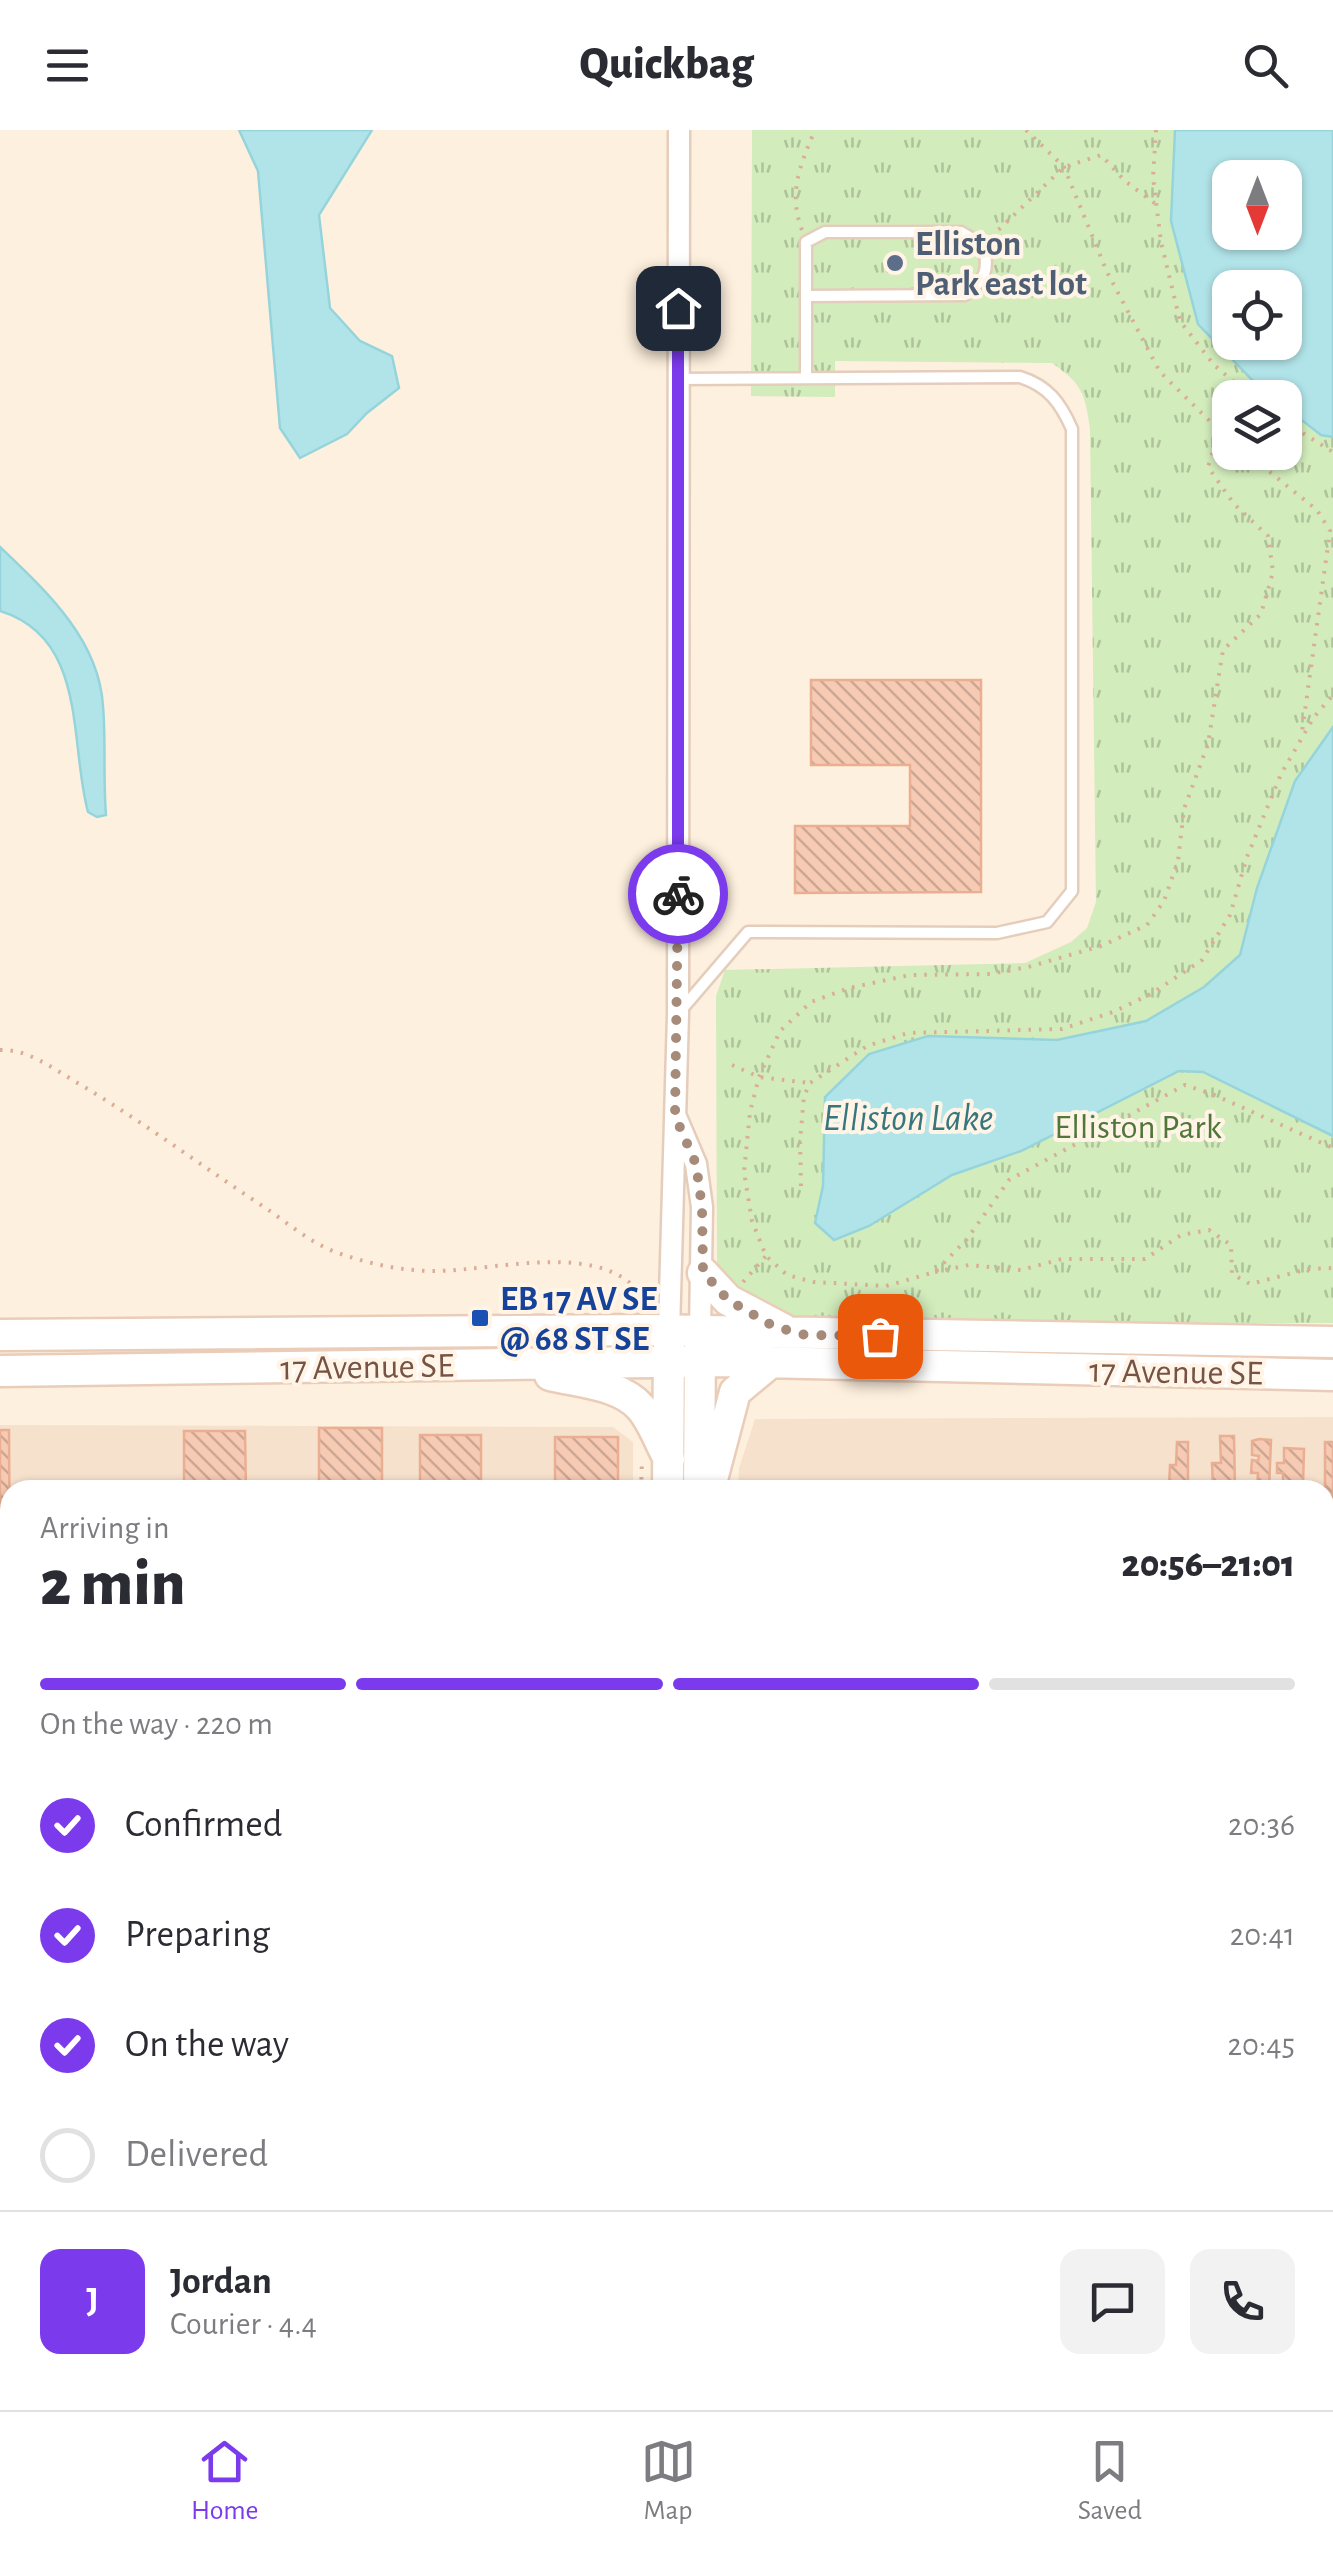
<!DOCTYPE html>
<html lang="en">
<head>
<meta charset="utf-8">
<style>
	body { margin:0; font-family:"Alegreya Sans",sans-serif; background:#f2f2f3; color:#2b2b33; height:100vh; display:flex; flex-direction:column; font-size:38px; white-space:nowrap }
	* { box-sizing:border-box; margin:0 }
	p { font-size:32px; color:#7c7c81 }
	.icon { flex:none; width:55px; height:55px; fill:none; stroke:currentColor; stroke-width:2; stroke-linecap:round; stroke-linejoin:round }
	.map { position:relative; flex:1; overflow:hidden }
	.drawer { position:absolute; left:0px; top:1350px; width:1335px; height:930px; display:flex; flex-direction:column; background:#fff; border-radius:30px 30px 0 0; box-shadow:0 2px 8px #0004 }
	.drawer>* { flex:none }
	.needle { width:65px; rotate:180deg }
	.controls { position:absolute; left:1212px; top:30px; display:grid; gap:20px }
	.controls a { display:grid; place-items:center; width:90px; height:90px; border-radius:20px; background:#fff; box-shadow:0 2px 8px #0004; font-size:50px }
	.pin { position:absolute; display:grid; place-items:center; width:85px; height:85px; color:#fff; margin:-42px; border-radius:20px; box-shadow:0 5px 15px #0006 }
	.courier { position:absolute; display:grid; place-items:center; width:100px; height:100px; margin:-50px; border:8px solid #7c3aed; border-radius:50%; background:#fff; color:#222; box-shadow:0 2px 12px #0007 }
	.summary em { font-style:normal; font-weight:800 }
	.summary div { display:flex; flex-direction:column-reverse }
	.summary { display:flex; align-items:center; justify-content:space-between; height:170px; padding:0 40px }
	h1 { font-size:65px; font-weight:800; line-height:75px }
	.bar { display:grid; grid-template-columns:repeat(4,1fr); gap:15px 10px; align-content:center; height:120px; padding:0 40px }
	.bar i { height:12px; border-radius:8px; background:#e1e1e2 }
	.bar .on { background:#7c3aed }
	.bar p { grid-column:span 4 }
	.line { display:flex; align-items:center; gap:25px; padding:0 40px; border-top:2px solid #e1e1e2 }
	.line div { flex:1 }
	.round { display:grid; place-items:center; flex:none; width:105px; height:105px; border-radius:20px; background:#f2f2f3 }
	ol { padding:0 40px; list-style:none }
	li { display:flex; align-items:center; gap:30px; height:110px }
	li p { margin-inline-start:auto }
	li .icon { padding:10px; border-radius:50%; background:#7c3aed; color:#fff; stroke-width:4 }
	li:last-child { color:#7c7c81 }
	li i { width:55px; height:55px; border:5px solid #e1e1e2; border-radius:50% }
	header { display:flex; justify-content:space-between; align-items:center; height:130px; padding:0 40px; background:#fff; font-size:45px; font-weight:800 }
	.dock { display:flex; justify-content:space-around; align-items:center; height:140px; border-top:2px solid #e1e1e2; background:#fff; font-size:28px; color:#7c7c81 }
	.dock a { display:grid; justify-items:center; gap:5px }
	.dock .on { color:#7c3aed }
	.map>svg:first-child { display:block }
</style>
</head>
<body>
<header><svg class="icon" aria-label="menu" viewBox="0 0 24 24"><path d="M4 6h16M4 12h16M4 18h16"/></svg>Quickbag<svg class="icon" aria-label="search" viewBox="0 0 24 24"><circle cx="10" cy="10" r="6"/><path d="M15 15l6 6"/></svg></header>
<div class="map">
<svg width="1333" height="2280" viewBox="0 0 1333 2280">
	<defs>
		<pattern id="park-tufts" width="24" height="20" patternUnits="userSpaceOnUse" patternTransform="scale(2.5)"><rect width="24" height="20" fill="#d2ecbc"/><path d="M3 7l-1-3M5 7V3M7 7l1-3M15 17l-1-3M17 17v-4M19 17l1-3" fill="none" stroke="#afc29a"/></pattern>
		<pattern id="building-back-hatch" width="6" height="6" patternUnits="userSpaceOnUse" patternTransform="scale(2.5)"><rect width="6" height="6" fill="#f6cab3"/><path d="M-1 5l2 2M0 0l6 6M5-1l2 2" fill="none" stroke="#cca793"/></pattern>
	</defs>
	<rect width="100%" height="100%" fill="#fef0de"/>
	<!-- residential -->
	<path fill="#f6e1cc" d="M1333,1287v719h-8v-646h-587l1,-22 16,-49z
		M0,1295l613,2 20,15v48h-623v910h622v10h-632z
		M737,2270h373v10h-374z"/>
	<!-- park -->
	<path fill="url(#park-tufts)" fill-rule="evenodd" d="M752,0h581v1193l-510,-1 -58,-9 -48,-40 -1,-277 9,-26 300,-7 46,-21 16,-14 9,-26 -6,-473c-5,-36 -8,-45 -38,-66l-217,-2v36l-84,-1zM1230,48h55v54h-55zM1230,158h55v54h-55zM1230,268h55v54h-55z
		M1325,2046h8v234h-223v-10h215z"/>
	<!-- water -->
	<path fill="#b1e4e9" stroke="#96d4dc" stroke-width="2.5" fill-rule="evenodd" d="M239,0h133l-53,85 11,93 30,33 32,15 7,32 -32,25 -20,21 -47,24 -20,-30 -22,-257z
		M1175,0h158v307l-12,-2 -36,-28v-9l-13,-1 -11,-8 -63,-65 -27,-103zM1230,48h55v54h-55zM1230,158h55v54h-55z
		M0,417c46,44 99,92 103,159 3,36 0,72 3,109l-9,2 -9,-5c-19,-70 0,-174 -88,-201z
		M1333,597v409l-130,-64 -24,-1 -158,80 -69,24 -83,51 -35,14 -19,-17 8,-37 2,-89 44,-43 59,-18 129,4 89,-19 58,-34 36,-32 17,-67 38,-107z"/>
	<!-- building -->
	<path fill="url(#building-back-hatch)" stroke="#eaaf92" stroke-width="2.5" d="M811,550h170v212l-186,1v-67h115v-61h-99z
		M319,1298h63v62h-63z
		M0,1300h9l1,163h-10z
		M184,1301h61l1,59h-62z
		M420,1305h61v55h-61z
		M1220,1306h14l1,54 -22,-2 -1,-25h9z
		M555,1307h63v53h-63z
		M1259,1309l12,1 -2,50h-12l1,-17h-7l1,-13 6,1 1,-5 -7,-1v-14z
		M1177,1312h11v47l-19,-1 1,-23h6z
		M1325,1312h8v56l-8,-2z
		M1284,1318l20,1 -1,36 -20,-1v-11h-6v-10h7z
		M1325,1519h8v20h-8z
		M0,1539h10v37h-10z
		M1333,1640v22l-8,2v-22z
		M0,1687h10v39h-10z
		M0,1813h10v30h-10z
		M0,1936l10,1v38h-8z
		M1325,1955h8v21h-8z
		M0,2159l10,10 -2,36 -8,-6z
		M1,2231h9v39h19v10h-29z
		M202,2270h32v7l-32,1z
		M244,2270h22v10h-22z
		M750,2270h34v10h-34z
		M826,2270h33v10h-33z
		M88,2272h44v7l-44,1z"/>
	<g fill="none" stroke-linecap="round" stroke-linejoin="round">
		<!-- lane casing -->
		<g stroke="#e5cdbc" stroke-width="15">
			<path id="lane" d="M806,247v-81l159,-1c20,-15 25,-25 18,-50l-22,-13h-136l-19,10v54
				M678,249l342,-2c28,9 40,25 52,52v462l-25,31 -50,11 -249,-1 -66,77
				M1325,1394h8
				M1325,1558h8
				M0,1678h10
				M0,1897h10
				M1325,1993h8
				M0,2117h10
				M53,2270v10
				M500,2270v10
				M277,2280v-10"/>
		</g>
		<!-- street casing -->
		<g stroke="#e5cdbc" stroke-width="25">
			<path id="street" d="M676,987l20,47 6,43 -2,125
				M669,1201l9,-317 1,-884
				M0,1503h10
				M0,1781h10
				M0,2007h10
				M1325,2027h8
				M163,2270v10
				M615,2270v10
				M803,2270v10
				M951,2270v10
				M391,2280v-10"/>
		</g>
		<!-- secondary casing -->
		<g stroke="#eacdb9" stroke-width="35">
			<path id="secondary" d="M703,1143l25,27 55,29
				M0,1205l647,-5 686,12
				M0,1241l723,-10 610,14
				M550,1245c28,7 71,9 91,33 12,14 19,35 28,51
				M710,1357l25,-95 36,-30
				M668,1360l1,-147
				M699,1360l1,-145
				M662,2280v-10
				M699,2280v-10"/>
		</g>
		<!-- path -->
		<path stroke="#daad97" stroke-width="4" stroke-dasharray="2.5 8" stroke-linecap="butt" d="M1026,0l38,37 43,105 53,100 70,69
			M1156,0l-3,47 8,65 19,79 34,44 39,33
			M802,100c-14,-37 -2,-65 13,-100
			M991,107l73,-70 37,-12 24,26 32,24
			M1285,292l48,30
			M1219,303l-11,34 26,37 34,32 5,36 -12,42 -38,36 -15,94 -24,65 -6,52 -14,40 -17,24 -46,21 -73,21 -38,7 -80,1 -61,13 -38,14 -31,29 -21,46 -9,35 -6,60 8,49 14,35 21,19 27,7 72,4 49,-14 32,-33 42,-59 176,-95 27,9 121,54
			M1245,322l72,58 13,21 -28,201
			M0,920c28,-1 52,18 76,32 66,39 127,85 191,127 22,15 45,35 71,44 32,11 64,18 97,18 63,0 178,-35 212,34
			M732,935l27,12 51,6
			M801,1056l-1,-45 4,-45 6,-13 57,-37 41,-13 154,-4 51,-17 38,-18 51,-34 28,-45 17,-58 34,-83 33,-57 19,-22
			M935,1142l34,-7 52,5 41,-11h83l36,-24 28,-5 22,15 1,29 18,10 58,-15 25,-1
			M743,1152l23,-26
			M641,1360l1,-30"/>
		<!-- lane -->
		<use href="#lane" stroke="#fff" stroke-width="10"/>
		<!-- street -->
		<use href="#street" stroke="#fff" stroke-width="20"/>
		<!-- secondary -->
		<use href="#secondary" stroke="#fff" stroke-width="30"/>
	</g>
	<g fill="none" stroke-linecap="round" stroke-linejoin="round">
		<!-- done -->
		<path stroke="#a68a7a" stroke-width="10" stroke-dasharray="0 18" d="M678,764l-3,222 21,48 6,43 1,65 25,28 45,26 32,9 75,1"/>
		<!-- route -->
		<path stroke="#7c3aed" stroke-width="12" d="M678,178v586"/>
	</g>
	<!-- markers -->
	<circle fill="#5c6f8a" stroke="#fff4e6" stroke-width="4" cx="895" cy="133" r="10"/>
	<rect fill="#1a4fb4" stroke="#fff4e6" stroke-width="4" x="470" y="1178" width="20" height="20" rx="5"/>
	<g text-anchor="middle" stroke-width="8" stroke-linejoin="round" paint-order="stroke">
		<!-- service labels -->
		<g font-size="35" font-weight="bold" fill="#4e5e75" stroke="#fff4e6" text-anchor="start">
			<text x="915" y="125">Elliston<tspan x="915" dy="40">Park east lot</tspan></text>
		</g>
		<!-- park labels -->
		<g font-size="35" fill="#4e7739" stroke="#fff4e6">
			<text x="1138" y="1008">Elliston Park</text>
		</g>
		<!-- transit labels -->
		<g font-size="35" font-weight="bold" fill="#164399" stroke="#fff4e6" text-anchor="start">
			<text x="500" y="1180">EB 17 AV SE<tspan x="500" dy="40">@ 68 ST SE</tspan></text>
		</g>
		<!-- street labels -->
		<g font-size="35" fill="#765344" stroke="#fff4e6">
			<text transform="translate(367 1236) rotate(-1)" y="12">17 Avenue SE</text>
			<text transform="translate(1176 1241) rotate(1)" y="12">17 Avenue SE</text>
		</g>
		<!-- water labels -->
		<g font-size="38" font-style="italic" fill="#36767e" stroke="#fff4e6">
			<text x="908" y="1000">Elliston Lake</text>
		</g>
	</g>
</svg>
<div class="controls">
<a><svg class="needle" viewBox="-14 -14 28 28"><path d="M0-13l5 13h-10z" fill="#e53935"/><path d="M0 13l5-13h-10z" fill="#7c7c81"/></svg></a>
<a><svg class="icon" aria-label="locate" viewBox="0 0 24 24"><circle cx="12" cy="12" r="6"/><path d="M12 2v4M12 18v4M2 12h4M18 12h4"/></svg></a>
<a><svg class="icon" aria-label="layers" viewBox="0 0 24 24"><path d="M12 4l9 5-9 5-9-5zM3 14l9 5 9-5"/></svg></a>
</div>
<div class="pin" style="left:880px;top:1206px;background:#ea580c"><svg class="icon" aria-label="bag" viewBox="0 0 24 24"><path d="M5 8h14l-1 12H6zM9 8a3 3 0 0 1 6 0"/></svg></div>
<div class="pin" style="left:678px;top:178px;background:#1f2937"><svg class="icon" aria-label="home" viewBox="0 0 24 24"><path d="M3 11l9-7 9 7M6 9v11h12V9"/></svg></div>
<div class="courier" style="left:678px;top:764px"><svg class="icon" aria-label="bike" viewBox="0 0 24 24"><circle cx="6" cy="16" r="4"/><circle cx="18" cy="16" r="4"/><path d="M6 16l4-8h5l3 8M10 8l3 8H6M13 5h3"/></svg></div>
<section class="drawer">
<div class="summary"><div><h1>2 min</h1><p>Arriving in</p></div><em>20:56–21:01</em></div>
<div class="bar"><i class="on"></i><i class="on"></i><i class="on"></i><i></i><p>On the way · 220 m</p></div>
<ol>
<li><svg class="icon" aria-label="check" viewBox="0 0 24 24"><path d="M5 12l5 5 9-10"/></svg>Confirmed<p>20:36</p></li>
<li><svg class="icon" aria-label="check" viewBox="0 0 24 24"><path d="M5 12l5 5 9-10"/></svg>Preparing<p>20:41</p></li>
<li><svg class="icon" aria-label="check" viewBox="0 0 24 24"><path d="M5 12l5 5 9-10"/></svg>On the way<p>20:45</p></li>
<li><i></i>Delivered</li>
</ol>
<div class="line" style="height:180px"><b class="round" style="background:#7c3aed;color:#fff">J</b><div><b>Jordan</b><p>Courier · 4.4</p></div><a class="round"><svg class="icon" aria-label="chat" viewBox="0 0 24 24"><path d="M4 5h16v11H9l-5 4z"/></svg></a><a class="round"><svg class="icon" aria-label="phone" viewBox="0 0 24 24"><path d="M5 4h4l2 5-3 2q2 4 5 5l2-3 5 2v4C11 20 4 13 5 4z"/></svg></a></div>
</section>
</div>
<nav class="dock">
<a class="on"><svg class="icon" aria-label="home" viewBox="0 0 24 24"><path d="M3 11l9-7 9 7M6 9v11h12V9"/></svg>Home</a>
<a><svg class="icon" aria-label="map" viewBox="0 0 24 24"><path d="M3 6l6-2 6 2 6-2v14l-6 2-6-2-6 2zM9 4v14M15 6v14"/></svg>Map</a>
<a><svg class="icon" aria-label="saved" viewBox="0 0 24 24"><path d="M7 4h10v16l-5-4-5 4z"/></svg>Saved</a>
</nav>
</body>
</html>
